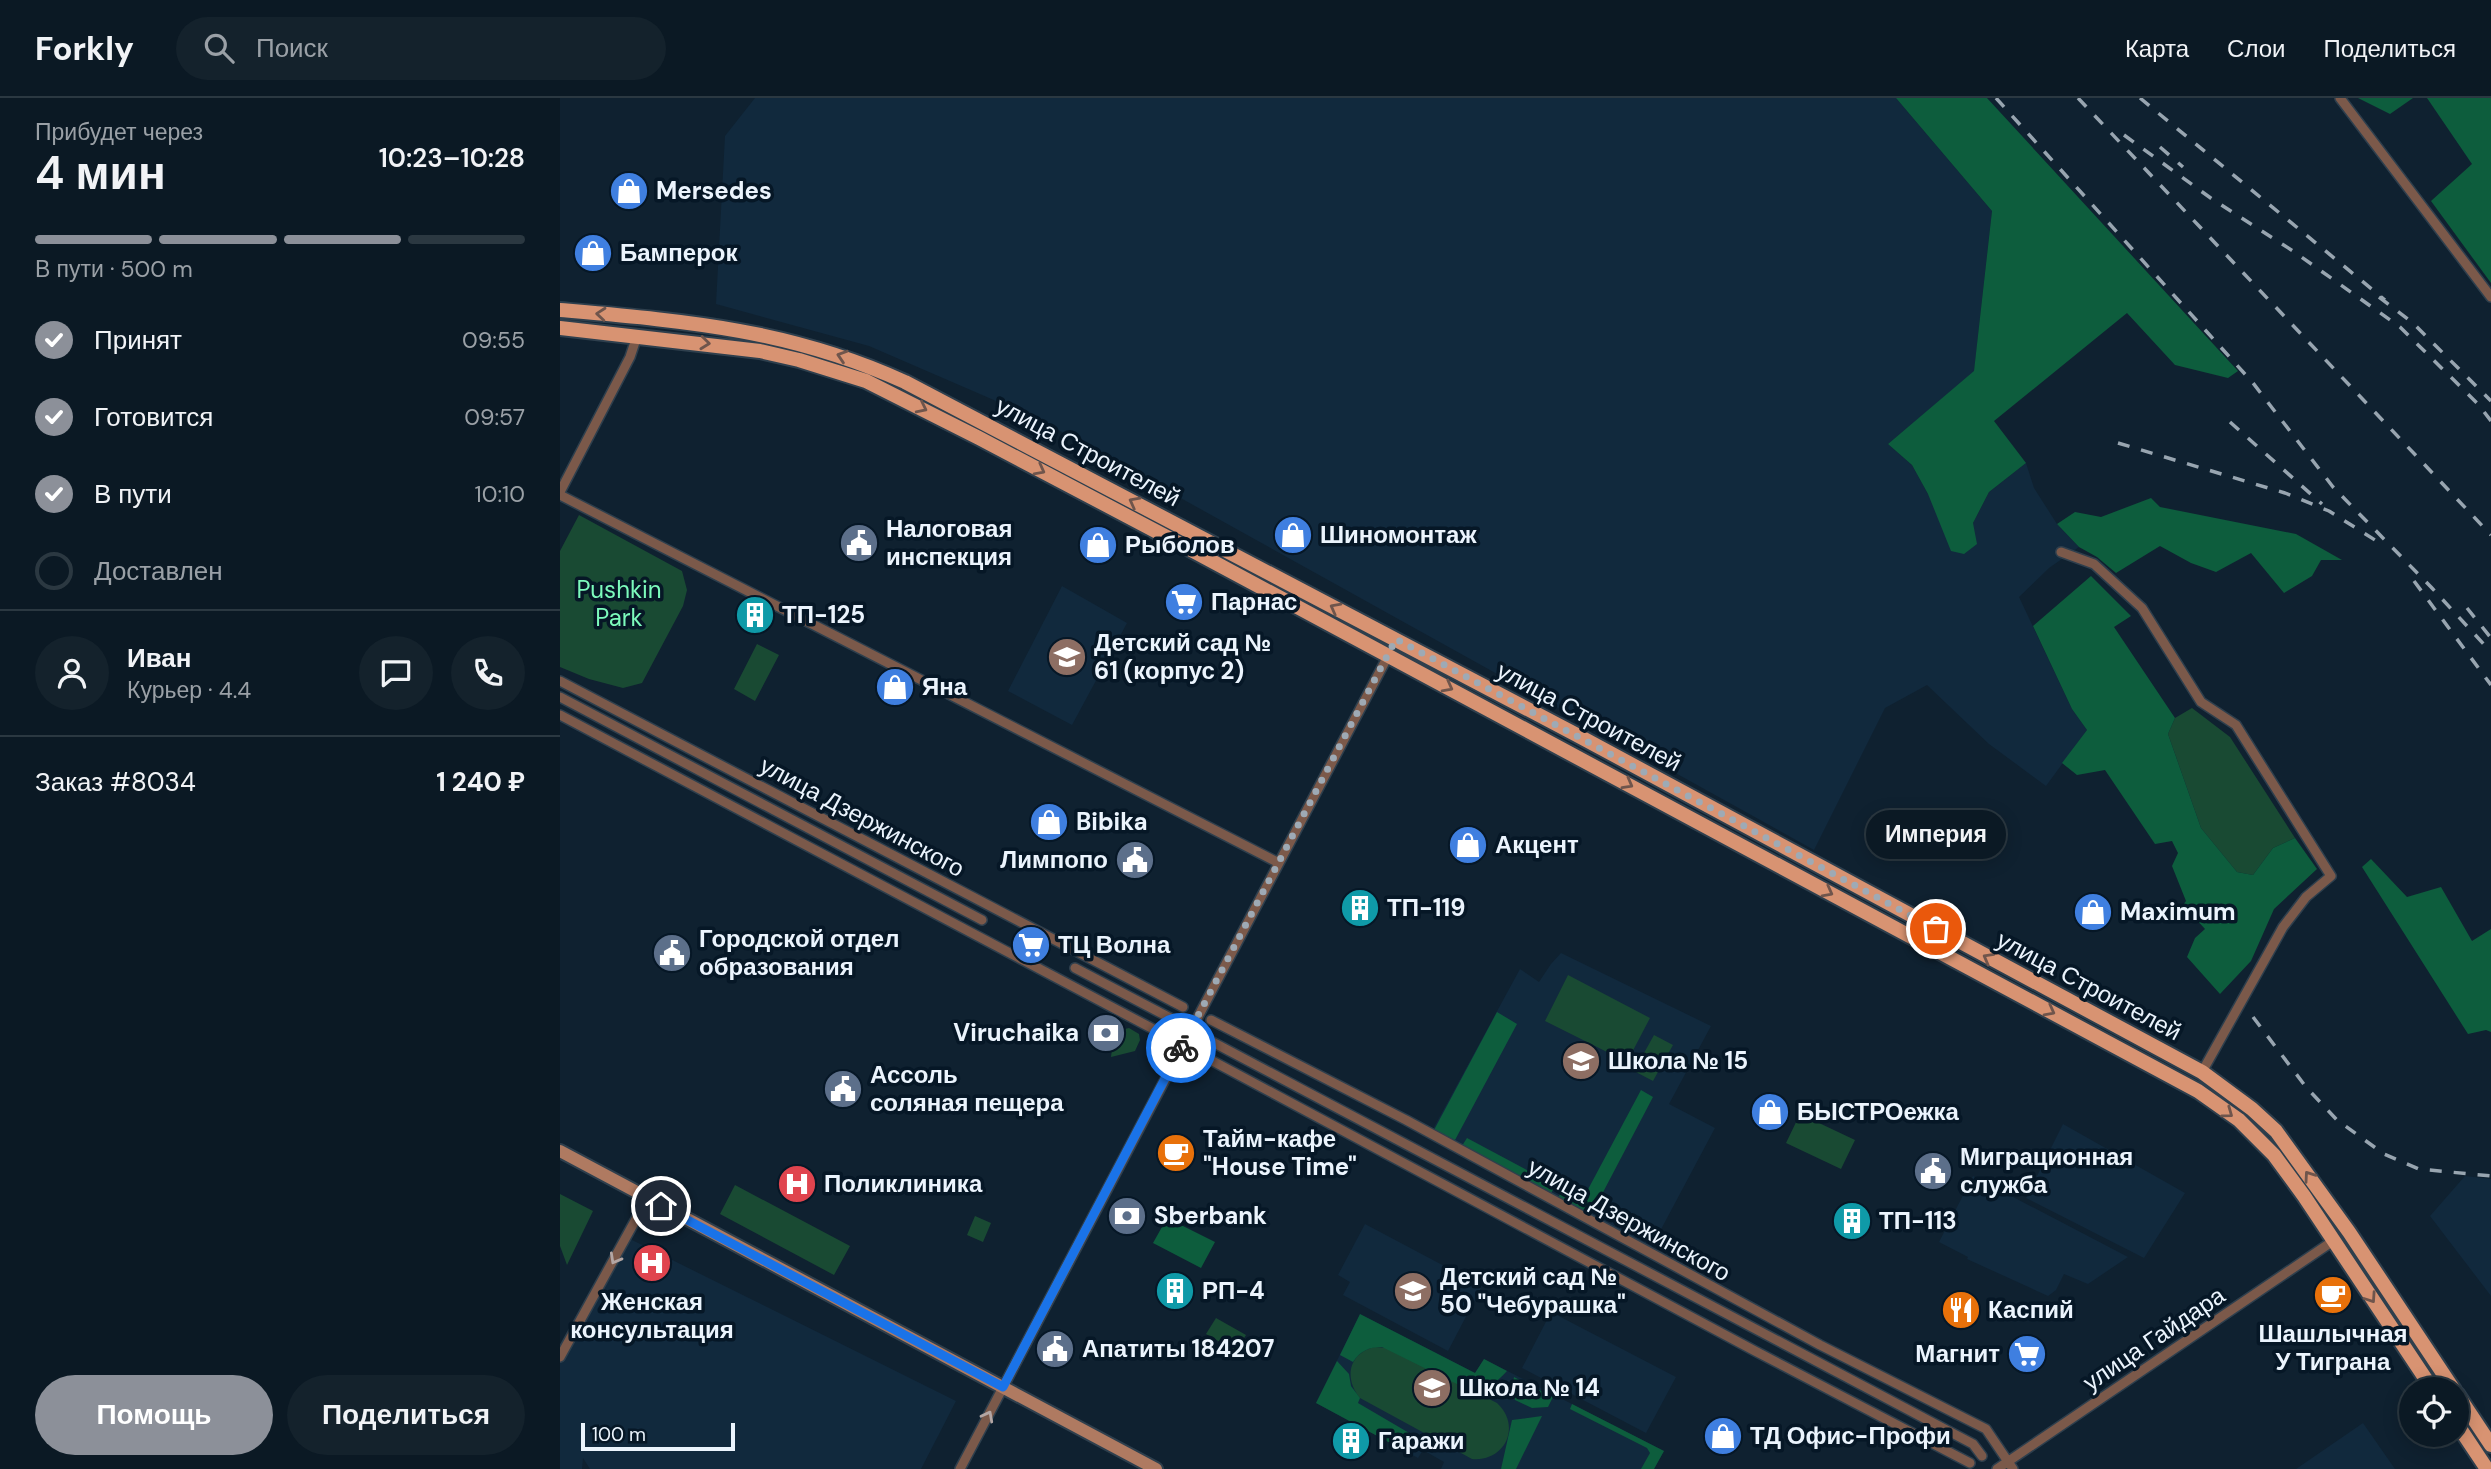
<!DOCTYPE html>
<html lang="ru">
<head>
<meta charset="utf-8">
<style>
	body { margin:0; font-family:"DM Sans",sans-serif; background:#14222c; color:#f1f3f6; height:100vh; display:flex; flex-direction:column; font-size:26px; white-space:nowrap }
	* { box-sizing:border-box; margin:0 }
	p { font-size:23px; color:#9aa0a6 }
	.icon { flex:none; width:38px; height:38px; fill:none; stroke:currentColor; stroke-width:2; stroke-linecap:round; stroke-linejoin:round }
	.map { position:relative; flex:1; overflow:hidden }
	.panel { display:flex; flex-direction:column; background:#0b1924; width:560px }
	.panel>* { flex:none }
	.buttons { position:absolute; left:1839px; top:1279px; display:grid; gap:14px }
	.buttons a { display:grid; place-items:center; width:70px; height:70px; border-radius:50%; background:#0b1924; box-shadow:0 4px 18px #0003,0 0 0 2px #2b3841; font-size:35px }
	.scale { position:absolute; left:21px; bottom:18px; width:154px; box-sizing:border-box; padding-left:7px; border:4px solid #ebf4fd; border-top:0; font-size:19px; line-height:24px; white-space:nowrap; color:#ebf4fd; -webkit-text-stroke:5px #061726; paint-order:stroke }
	.pin { position:absolute; display:grid; place-items:center; width:60px; height:60px; color:#fff; margin:-30px; border:4px solid #fff; border-radius:50%; box-shadow:0 2px 7px #0007 }
	.courier { position:absolute; display:grid; place-items:center; width:70px; height:70px; margin:-35px; border:5px solid #1a73e8; border-radius:50%; background:#fff; color:#222; box-shadow:0 2px 9px #0007 }
	.bubble { position:absolute; height:49px; border-radius:24px; background:#0b1924; box-shadow:0 4px 18px #0003,0 0 0 2px #2b3841; font-size:23px; font-weight:600; line-height:49px; text-align:center }
	.head em { font-style:normal; font-weight:600 }
	.head div { display:flex; flex-direction:column-reverse }
	.head { display:flex; align-items:center; justify-content:space-between; height:119px; padding:0 35px }
	h1 { font-size:46px; font-weight:600; line-height:52px }
	.bar { display:grid; grid-template-columns:repeat(4,1fr); gap:10px 7px; align-content:center; height:84px; padding:0 35px }
	.bar i { height:9px; border-radius:5px; background:#2b3841 }
	.bar .on { background:#8c9099 }
	.bar p { grid-column:span 4 }
	.line { display:flex; align-items:center; gap:18px; padding:0 35px; border-top:2px solid #2b3841 }
	.line div { flex:1 }
	.round { display:grid; place-items:center; flex:none; width:74px; height:74px; border-radius:37px; background:#14222c }
	ol { padding:0 35px; list-style:none }
	li { display:flex; align-items:center; gap:21px; height:77px }
	li p { margin-inline-start:auto }
	li .icon { padding:7px; border-radius:50%; background:#8c9099; color:#fff; stroke-width:4 }
	li:last-child { color:#9aa0a6 }
	li i { width:38px; height:38px; border:4px solid #2b3841; border-radius:50% }
	.primary-button { display:flex; gap:14px; margin-top:auto; padding:14px 35px }
	.primary-button a { flex:1; height:80px; border-radius:42px; background:#8c9099; color:#fff; font-size:28px; font-weight:600; line-height:80px; text-align:center }
	.primary-button a+a { background:#14222c; color:#f1f3f6 }
	header { display:flex; align-items:center; gap:42px; box-sizing:border-box; height:98px; padding:0 35px; background:#0b1924; border-bottom:2px solid #2b3841 }
	header strong { font-size:33px }
	nav { display:flex; gap:38px; margin-inline-start:auto; font-size:24px }
	.search { width:490px; height:63px; background:#14222c; display:flex; align-items:center; gap:18px; box-sizing:border-box; padding:0 24px; border-radius:38px; color:#9aa0a6; font-size:26px }
	main { display:flex; flex:1; min-height:0 }
	.map>svg:first-child { display:block }
</style>
</head>
<body>
<header>
<strong>Forkly</strong>
<div class="search"><svg class="icon" aria-label="search" viewBox="0 0 24 24"><circle cx="10" cy="10" r="6"/><path d="M15 15l6 6"/></svg>Поиск</div>
<nav><a>Карта</a><a>Слои</a><a>Поделиться</a></nav>
</header>
<main>
<section class="panel">
<div class="head"><div><h1>4 мин</h1><p>Прибудет через</p></div><em>10:23–10:28</em></div>
<div class="bar"><i class="on"></i><i class="on"></i><i class="on"></i><i></i><p>В пути · 500 m</p></div>
<ol>
<li><svg class="icon" aria-label="check" viewBox="0 0 24 24"><path d="M5 12l5 5 9-10"/></svg>Принят<p>09:55</p></li>
<li><svg class="icon" aria-label="check" viewBox="0 0 24 24"><path d="M5 12l5 5 9-10"/></svg>Готовится<p>09:57</p></li>
<li><svg class="icon" aria-label="check" viewBox="0 0 24 24"><path d="M5 12l5 5 9-10"/></svg>В пути<p>10:10</p></li>
<li><i></i>Доставлен</li>
</ol>
<div class="line" style="height:126px"><a class="round"><svg class="icon" aria-label="person" viewBox="0 0 24 24"><circle cx="12" cy="8" r="4"/><path d="M4 21q1-7 8-7t8 7"/></svg></a><div><b>Иван</b><p>Курьер · 4.4</p></div><a class="round"><svg class="icon" aria-label="chat" viewBox="0 0 24 24"><path d="M4 5h16v11H9l-5 4z"/></svg></a><a class="round"><svg class="icon" aria-label="phone" viewBox="0 0 24 24"><path d="M5 4h4l2 5-3 2q2 4 5 5l2-3 5 2v4C11 20 4 13 5 4z"/></svg></a></div>
<div class="line" style="height:91px"><div>Заказ #8034</div><b>1 240 ₽</b></div>
<div class="primary-button"><a>Помощь</a><a>Поделиться</a></div>
</section>
<div class="map">
<svg width="1931" height="1371" viewBox="0 0 1931 1371">
	<rect width="100%" height="100%" fill="#0f2130"/>
	<!-- built -->
	<path fill="#11293d" d="M195,0h1141l96,113 -18,161 -86,72 24,21 16,29 45,29 16,-31 37,-29 8,25 23,36 22,23 -30,21 -30,29 53,112 15,21 -41,56 -57,-42 -62,-59 -42,23 -71,142 -772,-429 -173,-75 -153,-42 9,-168z
		M502,488l65,37 -55,102 -64,-34z
		M1001,855l150,73 -42,78 46,24 -65,122 -217,-121 87,-160 19,13 12,-18z
		M1503,1026l122,69 -41,65 -118,-60z
		M1413,1078l155,81 -40,27 -24,-10 -8,16 -8,6 -81,-37 1,-2 -29,-15z
		M1905,1078l26,3v117l-61,-80z
		M805,1126l117,62 -34,65 -105,-56 7,-13 -12,-7z
		M66,1139l330,164 -35,68h-331l-7,-11 -1,11h-22v-112z
		M991,1214l125,65 -30,56 -124,-65z
		M800,1216l115,59 9,-14 180,92 -10,18h-213l3,-7 -21,-12 -5,8 -102,-55z
		M1803,1325l32,46h-99z"/>
	<!-- green -->
	<path fill="#194a33" d="M19,417l103,56 5,19 -4,16 -41,77 -19,5 -34,-9 -29,-12v-116z
		M197,546l22,11 -24,46 -21,-12z
		M1632,610l38,29 65,101 -22,10 -20,27 -16,-3 -36,-44 -33,-94 7,-16z
		M1008,877l82,43 -23,44 -82,-41z
		M569,930l10,6 1,6 -5,11 -24,6c3,-16 0,-25 18,-29z
		M1094,937l19,10 -20,36 -19,-10z
		M1240,1016l55,26 -14,29 -55,-26z
		M175,1087l115,61 -16,29 -114,-61z
		M0,1096l33,17 -26,54 -7,-19z
		M415,1118l16,7 -8,19 -16,-7z
		M656,1220l30,17 -10,16 -30,-17z
		M815,1249l13,1 109,55c25,23 8,59 -25,56l-112,-61c-16,-19 -12,-45 15,-51z"/>
	<!-- forest -->
	<path fill="#0d5d3d" d="M1336,0h91l251,273 -10,7 -53,-13 -48,-52 -133,108 32,42 -37,29 -16,31 4,21 -13,10 -13,-3 -23,-57 -16,-29 -24,-21 86,-73 18,-160z
		M1798,0h55l-23,16z
		M1867,0h64v185l-60,-82 41,-37z
		M1591,400l9,9 136,27 46,26h-21l-9,16 -28,17 -33,-40 -35,19 -25,-9 -31,-17 -44,27 -19,-16 -18,-10 -22,-23 18,-12 26,5z
		M1531,478l40,40 -17,11 61,91 -7,16 33,94 36,44 16,3 20,-27 22,-10 22,31 -43,40 -23,52 -31,33 -33,-37 8,-19 10,-9 -22,-24 3,-4 -14,-35 6,-13 -6,-12 -17,3 -50,-74 -28,5 -15,-12 25,-33 -15,-21 -39,-83z
		M1811,761l36,38 34,-10 31,54 19,-12v103l-5,-2 -18,4 -106,-167z
		M937,914l20,12 -62,116 -21,-10z
		M1081,992l12,7 -63,120 -33,-17 8,-16 20,11z
		M907,1040l88,47 -5,11 -90,-47z
		M607,1120l48,24 -14,26 -48,-25z
		M800,1216l115,59 9,-14 23,12c-11,12 -20,19 -36,20l-89,-44c-13,0 -22,4 -29,15l-13,-7z
		M777,1263l12,13 2,12 9,12 -2,5 58,34 -9,15 -91,-49z
		M954,1279l39,20 -5,10 -16,1 -17,-8 -3,-13z
		M1012,1306l92,47 -10,18h-13l9,-16 -3,-5 -77,-39z
		M982,1318l-26,53h-15l11,-49z"/>
	<g fill="none" stroke-linecap="round" stroke-linejoin="round">
		<!-- street casing -->
		<g stroke="#2e3f4d" stroke-width="12">
			<path id="street" d="M1780,0l151,199
				M0,394l70,-135 7,-21
				M0,397l719,368
				M1501,454l33,12 48,44 59,94 35,23 95,151 -25,21 -23,30 -81,145
				M0,583l623,326
				M0,599l422,223
				M0,617l614,325
				M515,870l101,53
				M651,922l195,100 414,225 166,84 27,40
				M643,939l770,407 9,12
				M632,952l563,301 215,112
				M0,1259l87,-158
				M400,1371l428,-813
				M1437,1371l336,-228"/>
		</g>
		<!-- secondary casing -->
		<g stroke="#2e3f4d" stroke-width="16">
			<path id="secondary" d="M0,1053l596,318"/>
		</g>
		<!-- primary casing -->
		<g stroke="#2e3f4d" stroke-width="18">
			<path id="primary" d="M0,212c125,11 229,19 345,72l670,352 627,338 50,37 24,22 73,101 105,158
				M0,230l200,23 39,9 67,21 113,57 203,107 1016,546 41,29 35,35 30,41 129,194
				M1897,1296l34,51
				M1897,1326l30,45"/>
		</g>
		<!-- street -->
		<use href="#street" stroke="#7b594a" stroke-width="9"/>
		<!-- secondary -->
		<use href="#secondary" stroke="#af7a61" stroke-width="12"/>
		<!-- primary -->
		<use href="#primary" stroke="#d89372" stroke-width="14"/>
		<!-- rail -->
		<path stroke="#98a5b0" stroke-width="3.5" stroke-dasharray="12 12" stroke-linecap="butt" d="M1436,0l257,285 80,104 98,100 60,65
			M1518,0l413,437
			M1580,0l245,202
			M1564,37l88,64 81,52 107,76 78,77 13,17
			M1600,49l23,20
			M1819,199l34,26 78,78
			M1670,324l92,82
			M1558,345l167,50 44,18 46,29
			M1854,483l77,104
			M1907,510l24,30
			M1693,919l53,70 31,33 47,34 35,15 72,7"/>
	</g>
	<!-- one-way arrows -->
	<defs><path id="oneway-chevron" d="M-2-3.5L2.5 0L-2 3.5" fill="none" stroke-width="1.6" stroke-linecap="round" stroke-linejoin="round" transform="scale(1.75)"/></defs>
	<g stroke="#6f554c">
		<use href="#oneway-chevron" transform="translate(41 216) rotate(-175)"/>
		<use href="#oneway-chevron" transform="translate(145 245) rotate(6)"/>
		<use href="#oneway-chevron" transform="translate(282 258) rotate(-162)"/>
		<use href="#oneway-chevron" transform="translate(362 310) rotate(26)"/>
		<use href="#oneway-chevron" transform="translate(480 372) rotate(28)"/>
		<use href="#oneway-chevron" transform="translate(574 404) rotate(-152)"/>
		<use href="#oneway-chevron" transform="translate(775 510) rotate(-152)"/>
		<use href="#oneway-chevron" transform="translate(888 589) rotate(28)"/>
		<use href="#oneway-chevron" transform="translate(1068 686) rotate(29)"/>
		<use href="#oneway-chevron" transform="translate(1268 794) rotate(28)"/>
		<use href="#oneway-chevron" transform="translate(1428 860) rotate(-151)"/>
		<use href="#oneway-chevron" transform="translate(1490 913) rotate(28)"/>
		<use href="#oneway-chevron" transform="translate(1668 1015) rotate(36)"/>
		<use href="#oneway-chevron" transform="translate(1749 1078) rotate(-125)"/>
		<use href="#oneway-chevron" transform="translate(1811 1200) rotate(56)"/>
	</g>
	<g stroke="#b3a6a4">
		<use href="#oneway-chevron" transform="translate(55 1161) rotate(119)"/>
		<use href="#oneway-chevron" transform="translate(428 1318) rotate(-62)"/>
	</g>
	<g fill="none" stroke-linecap="round" stroke-linejoin="round">
		<!-- done -->
		<path stroke="#9eaab5" stroke-width="7" stroke-dasharray="0 12.6" d="M621,950l215,-409 540,290"/>
		<!-- route -->
		<path stroke="#1a73e8" stroke-width="9" d="M101,1108l342,181 178,-339"/>
	</g>
	<!-- icons -->
	<defs>
		<g id="shop-disc" transform="scale(2.0125)"><circle r="9.5" fill="#3f7fe0" stroke="#061726"/><path d="M-5-2.5h2.3a2.7 3.5 0 0 1 5.4 0H5L5.5 6h-11ZM-1.5-2.5h3a1.5 2.3 0 0 0-3 0Z" fill="#fff"/></g>
		<g id="civic-disc" transform="scale(2.0125)"><circle r="9.5" fill="#5c6f8a" stroke="#061726"/><path d="M-.6-6.5H3V-4.5H.6V-3L4-1V1h2V6H-6V1h2V-1L-.6-3ZM-1.2 2.5V6h2.4V2.5Z" fill="#fff"/></g>
		<g id="supermarket-disc" transform="scale(2.0125)"><circle r="9.5" fill="#3f7fe0" stroke="#061726"/><path d="M-6-5.5h2.5l.6 2H6L4.5 2H-2.5L-4.4-4H-6ZM-1.5 3.2a1.3 1.3 0 1 0 .1 0ZM3 3.2a1.3 1.3 0 1 0 .1 0Z" fill="#fff"/></g>
		<g id="building-disc" transform="scale(2.0125)"><circle r="9.5" fill="#0f9aa8" stroke="#061726"/><path d="M-4-6H4V6H1V3H-1V6H-4ZM-2.5-4.3h1.7v1.8h-1.7ZM.8-4.3h1.7v1.8H.8ZM-2.5-1h1.7V.8h-1.7ZM.8-1h1.7V.8H.8Z" fill="#fff"/></g>
		<g id="school-disc" transform="scale(2.0125)"><circle r="9.5" fill="#8d6e63" stroke="#061726"/><path d="M0-5L7-2L0 1L-7-2ZM-4 1L0 2.5L4 1V4Q0 6-4 4Z" fill="#fff"/></g>
		<g id="bank-disc" transform="scale(2.0125)"><circle r="9.5" fill="#5c6f8a" stroke="#061726"/><path d="M-6-4H6V4H-6ZM0-2.3a2.3 2.3 0 1 0 0 4.6a2.3 2.3 0 1 0 0-4.6Z" fill="#fff"/></g>
		<g id="cafe-disc" transform="scale(2.0125)"><circle r="9.5" fill="#e8710a" stroke="#061726"/><path d="M-5.5-4.5H6V0H3Q3 3.5 0 3.5H-2.5Q-5.5 3.5-5.5 0ZM3-3.2v2h1.7v-2ZM-6 4.5H4V6H-6Z" fill="#fff"/></g>
		<g id="hospital-disc" transform="scale(2.0125)"><circle r="9.5" fill="#e0444e" stroke="#061726"/><path d="M-5-5h3v3.5h4V-5h3V5h-3V1.5h-4V5h-3Z" fill="#fff"/></g>
		<g id="restaurant-disc" transform="scale(2.0125)"><circle r="9.5" fill="#e8710a" stroke="#061726"/><path d="M-5-6h1v4h1v-4h1v4h1v-4h1v5L-1.5 .5V6h-2V.5L-5-1ZM5-6V6H3V1.5H1.5Q1.5-4 5-6Z" fill="#fff"/></g>
	</defs>
	<g fill-rule="evenodd">
		<use href="#shop-disc" x="69" y="93"/>
		<use href="#shop-disc" x="33" y="155"/>
		<use href="#shop-disc" x="733" y="437"/>
		<use href="#civic-disc" x="299" y="445"/>
		<use href="#shop-disc" x="538" y="447"/>
		<use href="#supermarket-disc" x="624" y="504"/>
		<use href="#building-disc" x="195" y="517"/>
		<use href="#school-disc" x="507" y="559"/>
		<use href="#shop-disc" x="335" y="589"/>
		<use href="#shop-disc" x="489" y="724"/>
		<use href="#shop-disc" x="908" y="747"/>
		<use href="#civic-disc" x="575" y="762"/>
		<use href="#building-disc" x="800" y="810"/>
		<use href="#shop-disc" x="1533" y="814"/>
		<use href="#supermarket-disc" x="471" y="847"/>
		<use href="#civic-disc" x="112" y="855"/>
		<use href="#bank-disc" x="546" y="935"/>
		<use href="#school-disc" x="1021" y="963"/>
		<use href="#civic-disc" x="283" y="991"/>
		<use href="#shop-disc" x="1210" y="1014"/>
		<use href="#cafe-disc" x="616" y="1055"/>
		<use href="#civic-disc" x="1373" y="1073"/>
		<use href="#hospital-disc" x="237" y="1086"/>
		<use href="#bank-disc" x="567" y="1118"/>
		<use href="#building-disc" x="1292" y="1123"/>
		<use href="#hospital-disc" x="92" y="1165"/>
		<use href="#building-disc" x="615" y="1193"/>
		<use href="#school-disc" x="853" y="1193"/>
		<use href="#cafe-disc" x="1773" y="1197"/>
		<use href="#restaurant-disc" x="1401" y="1212"/>
		<use href="#civic-disc" x="495" y="1251"/>
		<use href="#supermarket-disc" x="1467" y="1256"/>
		<use href="#school-disc" x="872" y="1290"/>
		<use href="#shop-disc" x="1163" y="1338"/>
		<use href="#building-disc" x="791" y="1343"/>
	</g>
	<g text-anchor="middle" stroke-width="7" stroke-linejoin="round" paint-order="stroke">
		<!-- poi labels -->
		<g font-size="24" font-weight="bold" fill="#ebf4fd" stroke="#061726" text-anchor="start">
			<text x="96" y="101">Mersedes</text>
			<text x="60" y="163">Бамперок</text>
			<text x="326" y="439">Налоговая<tspan x="326" dy="28">инспекция</tspan></text>
			<text x="760" y="445">Шиномонтаж</text>
			<text x="565" y="455">Рыболов</text>
			<text x="651" y="512">Парнас</text>
			<text x="222" y="525">ТП-125</text>
			<text x="534" y="553">Детский сад №<tspan x="534" dy="28">61 (корпус 2)</tspan></text>
			<text x="362" y="597">Яна</text>
			<text x="516" y="732">Bibika</text>
			<text x="935" y="755">Акцент</text>
			<text x="548" y="770" text-anchor="end">Лимпопо</text>
			<text x="827" y="818">ТП-119</text>
			<text x="1560" y="822">Maximum</text>
			<text x="139" y="849">Городской отдел<tspan x="139" dy="28">образования</tspan></text>
			<text x="498" y="855">ТЦ Волна</text>
			<text x="519" y="943" text-anchor="end">Viruchaika</text>
			<text x="1048" y="971">Школа № 15</text>
			<text x="310" y="985">Ассоль<tspan x="310" dy="28">соляная пещера</tspan></text>
			<text x="1237" y="1022">БЫСТРОежка</text>
			<text x="643" y="1049">Тайм-кафе<tspan x="643" dy="28">"House Time"</tspan></text>
			<text x="1400" y="1067">Миграционная<tspan x="1400" dy="28">служба</tspan></text>
			<text x="264" y="1094">Поликлиника</text>
			<text x="594" y="1126">Sberbank</text>
			<text x="1319" y="1131">ТП-113</text>
			<text x="880" y="1187">Детский сад №<tspan x="880" dy="28">50 "Чебурашка"</tspan></text>
			<text x="642" y="1201">РП-4</text>
			<text x="92" y="1212" text-anchor="middle">Женская<tspan x="92" dy="28">консультация</tspan></text>
			<text x="1428" y="1220">Каспий</text>
			<text x="1773" y="1244" text-anchor="middle">Шашлычная<tspan x="1773" dy="28">У Тиграна</tspan></text>
			<text x="522" y="1259">Апатиты 184207</text>
			<text x="1440" y="1264" text-anchor="end">Магнит</text>
			<text x="899" y="1298">Школа № 14</text>
			<text x="1190" y="1346">ТД Офис-Профи</text>
			<text x="818" y="1351">Гаражи</text>
		</g>
		<!-- street labels -->
		<g font-size="24" fill="#ebf4fd" stroke="#061726">
			<text transform="translate(528 354) rotate(28)" y="8">улица Строителей</text>
			<text transform="translate(1029 619) rotate(28)" y="8">улица Строителей</text>
			<text transform="translate(302 719) rotate(28)" y="8">улица Дзержинского</text>
			<text transform="translate(1529 888) rotate(28)" y="8">улица Строителей</text>
			<text transform="translate(1069 1122) rotate(29)" y="8">улица Дзержинского</text>
			<text transform="translate(1594 1241) rotate(-34)" y="8">улица Гайдара</text>
		</g>
		<!-- park labels -->
		<g font-size="24" fill="#7cfabc" stroke="#061726">
			<text x="59" y="500">Pushkin<tspan x="59" dy="28">Park</tspan></text>
		</g>
	</g>
</svg>
<div class="buttons">
<a><svg class="icon" aria-label="locate" viewBox="0 0 24 24"><circle cx="12" cy="12" r="6"/><path d="M12 2v4M12 18v4M2 12h4M18 12h4"/></svg></a>
</div>
<div class="scale">100 m</div>
<div class="pin" style="left:1376px;top:831px;background:#ea580c"><svg class="icon" aria-label="bag" viewBox="0 0 24 24"><path d="M5 8h14l-1 12H6zM9 8a3 3 0 0 1 6 0"/></svg></div>
<div class="pin" style="left:101px;top:1108px;background:#1f2937"><svg class="icon" aria-label="home" viewBox="0 0 24 24"><path d="M3 11l9-7 9 7M6 9v11h12V9"/></svg></div>
<div class="courier" style="left:621px;top:950px"><svg class="icon" aria-label="bike" viewBox="0 0 24 24"><circle cx="6" cy="16" r="4"/><circle cx="18" cy="16" r="4"/><path d="M6 16l4-8h5l3 8M10 8l3 8H6M13 5h3"/></svg></div>
<div class="bubble" style="left:1306px;top:712px;width:140px">Империя</div>
</div>
</main>
</body>
</html>
